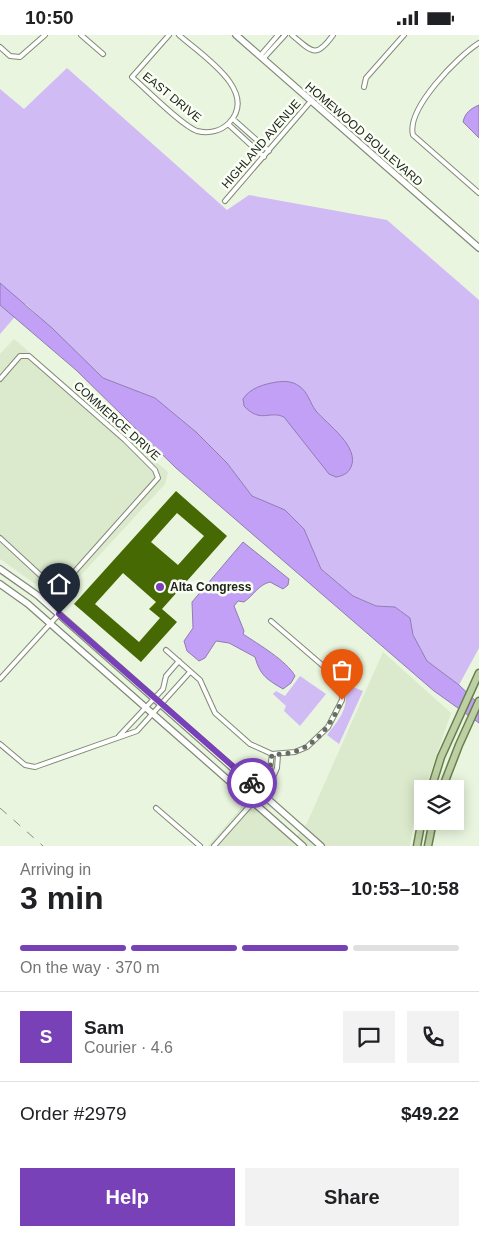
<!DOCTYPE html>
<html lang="en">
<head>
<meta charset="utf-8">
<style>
	body { margin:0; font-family:Helvetica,sans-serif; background:#f2f2f2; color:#202124; height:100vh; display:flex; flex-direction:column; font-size:19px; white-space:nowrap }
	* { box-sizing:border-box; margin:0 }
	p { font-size:16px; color:#757577 }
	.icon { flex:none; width:28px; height:28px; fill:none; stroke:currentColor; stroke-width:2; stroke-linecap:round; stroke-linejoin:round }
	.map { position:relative; height:811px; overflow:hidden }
	.side { display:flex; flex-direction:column; background:#fff; flex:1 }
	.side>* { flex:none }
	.buttons { position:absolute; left:414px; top:745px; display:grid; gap:10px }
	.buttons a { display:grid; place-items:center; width:50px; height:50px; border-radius:0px; background:#fff; box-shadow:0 2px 12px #0003; font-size:25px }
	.pin { position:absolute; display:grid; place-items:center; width:42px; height:42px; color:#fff; margin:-51px -21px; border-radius:50% 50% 50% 0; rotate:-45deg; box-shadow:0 0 5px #0007 }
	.pin .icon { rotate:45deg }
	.courier { position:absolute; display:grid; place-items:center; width:50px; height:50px; margin:-25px; border:4px solid #7841b7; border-radius:50%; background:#fff; color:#222; box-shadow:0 1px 6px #0007 }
	.summary em { font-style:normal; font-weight:800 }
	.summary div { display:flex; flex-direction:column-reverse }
	.summary { display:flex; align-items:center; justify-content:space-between; height:85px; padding:0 20px }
	h1 { font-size:32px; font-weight:800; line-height:38px }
	.bar { display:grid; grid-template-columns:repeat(4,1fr); gap:8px 5px; align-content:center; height:60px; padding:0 20px }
	.bar i { height:6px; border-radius:4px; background:#e0e0e0 }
	.bar .active { background:#7841b7 }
	.bar p { grid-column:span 4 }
	.line { display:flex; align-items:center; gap:12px; padding:0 20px; border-top:1px solid #e0e0e0 }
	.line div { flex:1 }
	.round { display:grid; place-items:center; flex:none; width:52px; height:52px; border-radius:0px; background:#f2f2f2 }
	.button { display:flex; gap:10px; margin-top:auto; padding:10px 20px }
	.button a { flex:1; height:58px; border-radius:0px; background:#7841b7; color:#fff; font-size:20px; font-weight:800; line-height:58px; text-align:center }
	.button a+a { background:#f2f2f2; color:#202124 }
	.status { display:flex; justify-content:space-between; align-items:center; height:35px; padding:0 25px; background:#fff; direction:ltr }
	.status svg { height:14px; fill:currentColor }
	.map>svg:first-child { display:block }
</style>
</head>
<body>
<div class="status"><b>10:50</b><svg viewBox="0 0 49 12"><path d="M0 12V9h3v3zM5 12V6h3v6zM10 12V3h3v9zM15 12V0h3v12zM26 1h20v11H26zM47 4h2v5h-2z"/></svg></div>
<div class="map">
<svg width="479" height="811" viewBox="0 0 479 811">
	<rect width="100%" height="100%" fill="#e9f5de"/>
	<!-- built -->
	<path fill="#dbe9cc" d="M14,304l154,133 -3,12 -107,116 -58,-41v-205z
		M383,617l68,61 -26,76h-3v7l-8,26 -4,24h-202l39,-45 46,40 14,-18z"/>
	<!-- green -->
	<path fill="#d0bbf5" d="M67,33l160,142 22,-15 138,25 92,80v348l-20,37 -32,-24 -14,-26 -3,-17 -15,-11 -19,-1 -23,-10 -32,-27 -17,-40 -19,-19 -33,-14 -25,-33 -31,-31 -41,-34 -52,-20 -77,-74 -26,30v-245l24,20z
		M300,641l26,18 -26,32 -16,-15 2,-5 -13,-12 3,-3 9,5z
		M346,649l17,7 -24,53 -12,-9c15,-19 21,-26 19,-51z"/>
	<!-- water -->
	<path fill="#c2a0f6" stroke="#917bb5" d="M479,70v33l-16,-16c2,-9 7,-13 16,-17z
		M0,248l52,45 51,50 52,20 41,34 31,31 25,33 33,14 19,19 17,40 32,27 23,10 19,1 15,11 3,17 14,26 32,24 20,19v19l-45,-32 -258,-223 -100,-98 -76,-65z
		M277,347c7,-1 15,-1 22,4 9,6 11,17 17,25 11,13 44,36 35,56 -3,7 -9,9 -15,10l-7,-3 -45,-57c-15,-7 -23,7 -40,-11l-1,-7c7,-11 21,-15 34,-17z
		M243,507l46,37 -1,6 -5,4 -13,-7c-12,3 -16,13 -26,20l-6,-1 -4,5 10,25 -1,3c15,10 44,27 52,42l-4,7 -8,6c-17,-10 -23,-14 -28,-32l-26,-14 -13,-2 -11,17 -6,3 -12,-10 -3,-10 9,-13 -1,-26z"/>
	<!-- building -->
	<path fill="#466903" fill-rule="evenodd" d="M176,456l51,45 -65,73 15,13 -36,40 -67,-58zM177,478l27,23 -26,29 -27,-23zM123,538l33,29 -7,7 11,9 -21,24 -44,-38z"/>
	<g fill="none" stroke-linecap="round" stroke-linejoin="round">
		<!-- street casing -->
		<g stroke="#808a76" stroke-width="6">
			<path id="street" d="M81,0l22,19
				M169,0l-37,42c14,12 50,49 65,54 12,3 24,0 32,-8 31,-32 -29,-69 -50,-88
				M292,0c20,17 24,24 41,0
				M479,8c-21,13 -73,66 -66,92l66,58
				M0,12l10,9 10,1 25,-22
				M260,21l18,-21
				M263,24l22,-24
				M364,52l2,-9 38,-43
				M233,84l36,32
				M228,89l36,33
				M225,166l86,-100
				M0,344l20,-23h9l96,84 30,30 3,8 -98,110 -8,-2 -52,-48
				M166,615l34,30 15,33 35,31 22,10 23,-2 12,-5 21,-20 14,-27 1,-9 -7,-14 -65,-56
				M0,644l59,-65
				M119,701l44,-47 3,-13 13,-15
				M0,709l25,21 10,2 102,-36 53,-59
				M254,765l4,-11 11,-13 3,-22
				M156,773l44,38
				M214,811l57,-64 6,-14 1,-13"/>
		</g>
		<!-- secondary casing -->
		<g stroke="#808a76" stroke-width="8">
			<path id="secondary" d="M236,0l243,213
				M0,534l37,26 284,251
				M0,549l28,20 275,242"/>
		</g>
		<!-- primary casing -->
		<g stroke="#687f4d" stroke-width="9">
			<path id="primary" d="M431,754l10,-32 38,-84
				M442,754l17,-44 20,-44
				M417,811l5,-27
				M428,811l5,-25"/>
		</g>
		<!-- street -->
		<use href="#street" stroke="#fff" stroke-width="4"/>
		<!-- secondary -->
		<use href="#secondary" stroke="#fff" stroke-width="5.5"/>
		<!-- primary -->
		<use href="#primary" stroke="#bcd0a4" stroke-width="6"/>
		<!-- rail -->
		<path stroke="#878f7f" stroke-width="1" stroke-dasharray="9 9" stroke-linecap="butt" d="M0,773l43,38"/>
	</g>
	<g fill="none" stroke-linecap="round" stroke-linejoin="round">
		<!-- done -->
		<path stroke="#666d60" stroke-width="5" stroke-dasharray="0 9" d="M252,748l6,6c11,-11 12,-20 14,-35 36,3 57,-24 70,-54"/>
		<!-- route -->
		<path stroke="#7841b7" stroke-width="6" d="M59,579l193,169"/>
	</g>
	<!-- markers -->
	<circle fill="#7841b7" stroke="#fafff6" stroke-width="2" cx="160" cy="552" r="5"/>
	<g text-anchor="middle" stroke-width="5" stroke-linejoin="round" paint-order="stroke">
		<!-- street labels -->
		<g font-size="12" fill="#20241c" stroke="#fafff6">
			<text transform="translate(172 62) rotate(39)" y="4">EAST DRIVE</text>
			<text transform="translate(364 99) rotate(41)" y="4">HOMEWOOD BOULEVARD</text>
			<text transform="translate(261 109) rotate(-49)" y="4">HIGHLAND AVENUE</text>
			<text transform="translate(117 386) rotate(42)" y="4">COMMERCE DRIVE</text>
		</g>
		<!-- poi labels -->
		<g font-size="12" font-weight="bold" fill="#20241c" stroke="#fafff6" text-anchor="start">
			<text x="170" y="556">Alta Congress</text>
		</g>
	</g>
</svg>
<div class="buttons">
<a><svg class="icon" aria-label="layers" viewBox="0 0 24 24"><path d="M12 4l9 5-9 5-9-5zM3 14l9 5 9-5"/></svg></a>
</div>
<div class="pin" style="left:342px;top:665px;background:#ea580c"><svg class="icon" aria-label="bag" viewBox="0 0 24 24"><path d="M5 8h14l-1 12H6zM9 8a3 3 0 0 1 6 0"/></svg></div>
<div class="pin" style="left:59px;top:579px;background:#1f2937"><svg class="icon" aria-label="home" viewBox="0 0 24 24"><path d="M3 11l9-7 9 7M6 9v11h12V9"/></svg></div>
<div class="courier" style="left:252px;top:748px"><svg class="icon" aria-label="bike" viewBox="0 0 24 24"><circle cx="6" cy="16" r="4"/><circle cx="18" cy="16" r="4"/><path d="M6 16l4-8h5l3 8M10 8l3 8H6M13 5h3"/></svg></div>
</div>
<section class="side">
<div class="summary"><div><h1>3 min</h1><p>Arriving in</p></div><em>10:53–10:58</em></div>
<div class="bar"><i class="active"></i><i class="active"></i><i class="active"></i><i></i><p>On the way · 370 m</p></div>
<div class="line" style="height:90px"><b class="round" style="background:#7841b7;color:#fff">S</b><div><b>Sam</b><p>Courier · 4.6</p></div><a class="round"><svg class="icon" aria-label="chat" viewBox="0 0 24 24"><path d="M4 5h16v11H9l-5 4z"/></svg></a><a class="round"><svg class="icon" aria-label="phone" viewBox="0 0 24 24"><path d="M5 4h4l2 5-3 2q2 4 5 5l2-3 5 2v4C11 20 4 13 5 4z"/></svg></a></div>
<div class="line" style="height:65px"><div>Order #2979</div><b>$49.22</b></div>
<div class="button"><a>Help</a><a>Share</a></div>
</section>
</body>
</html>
